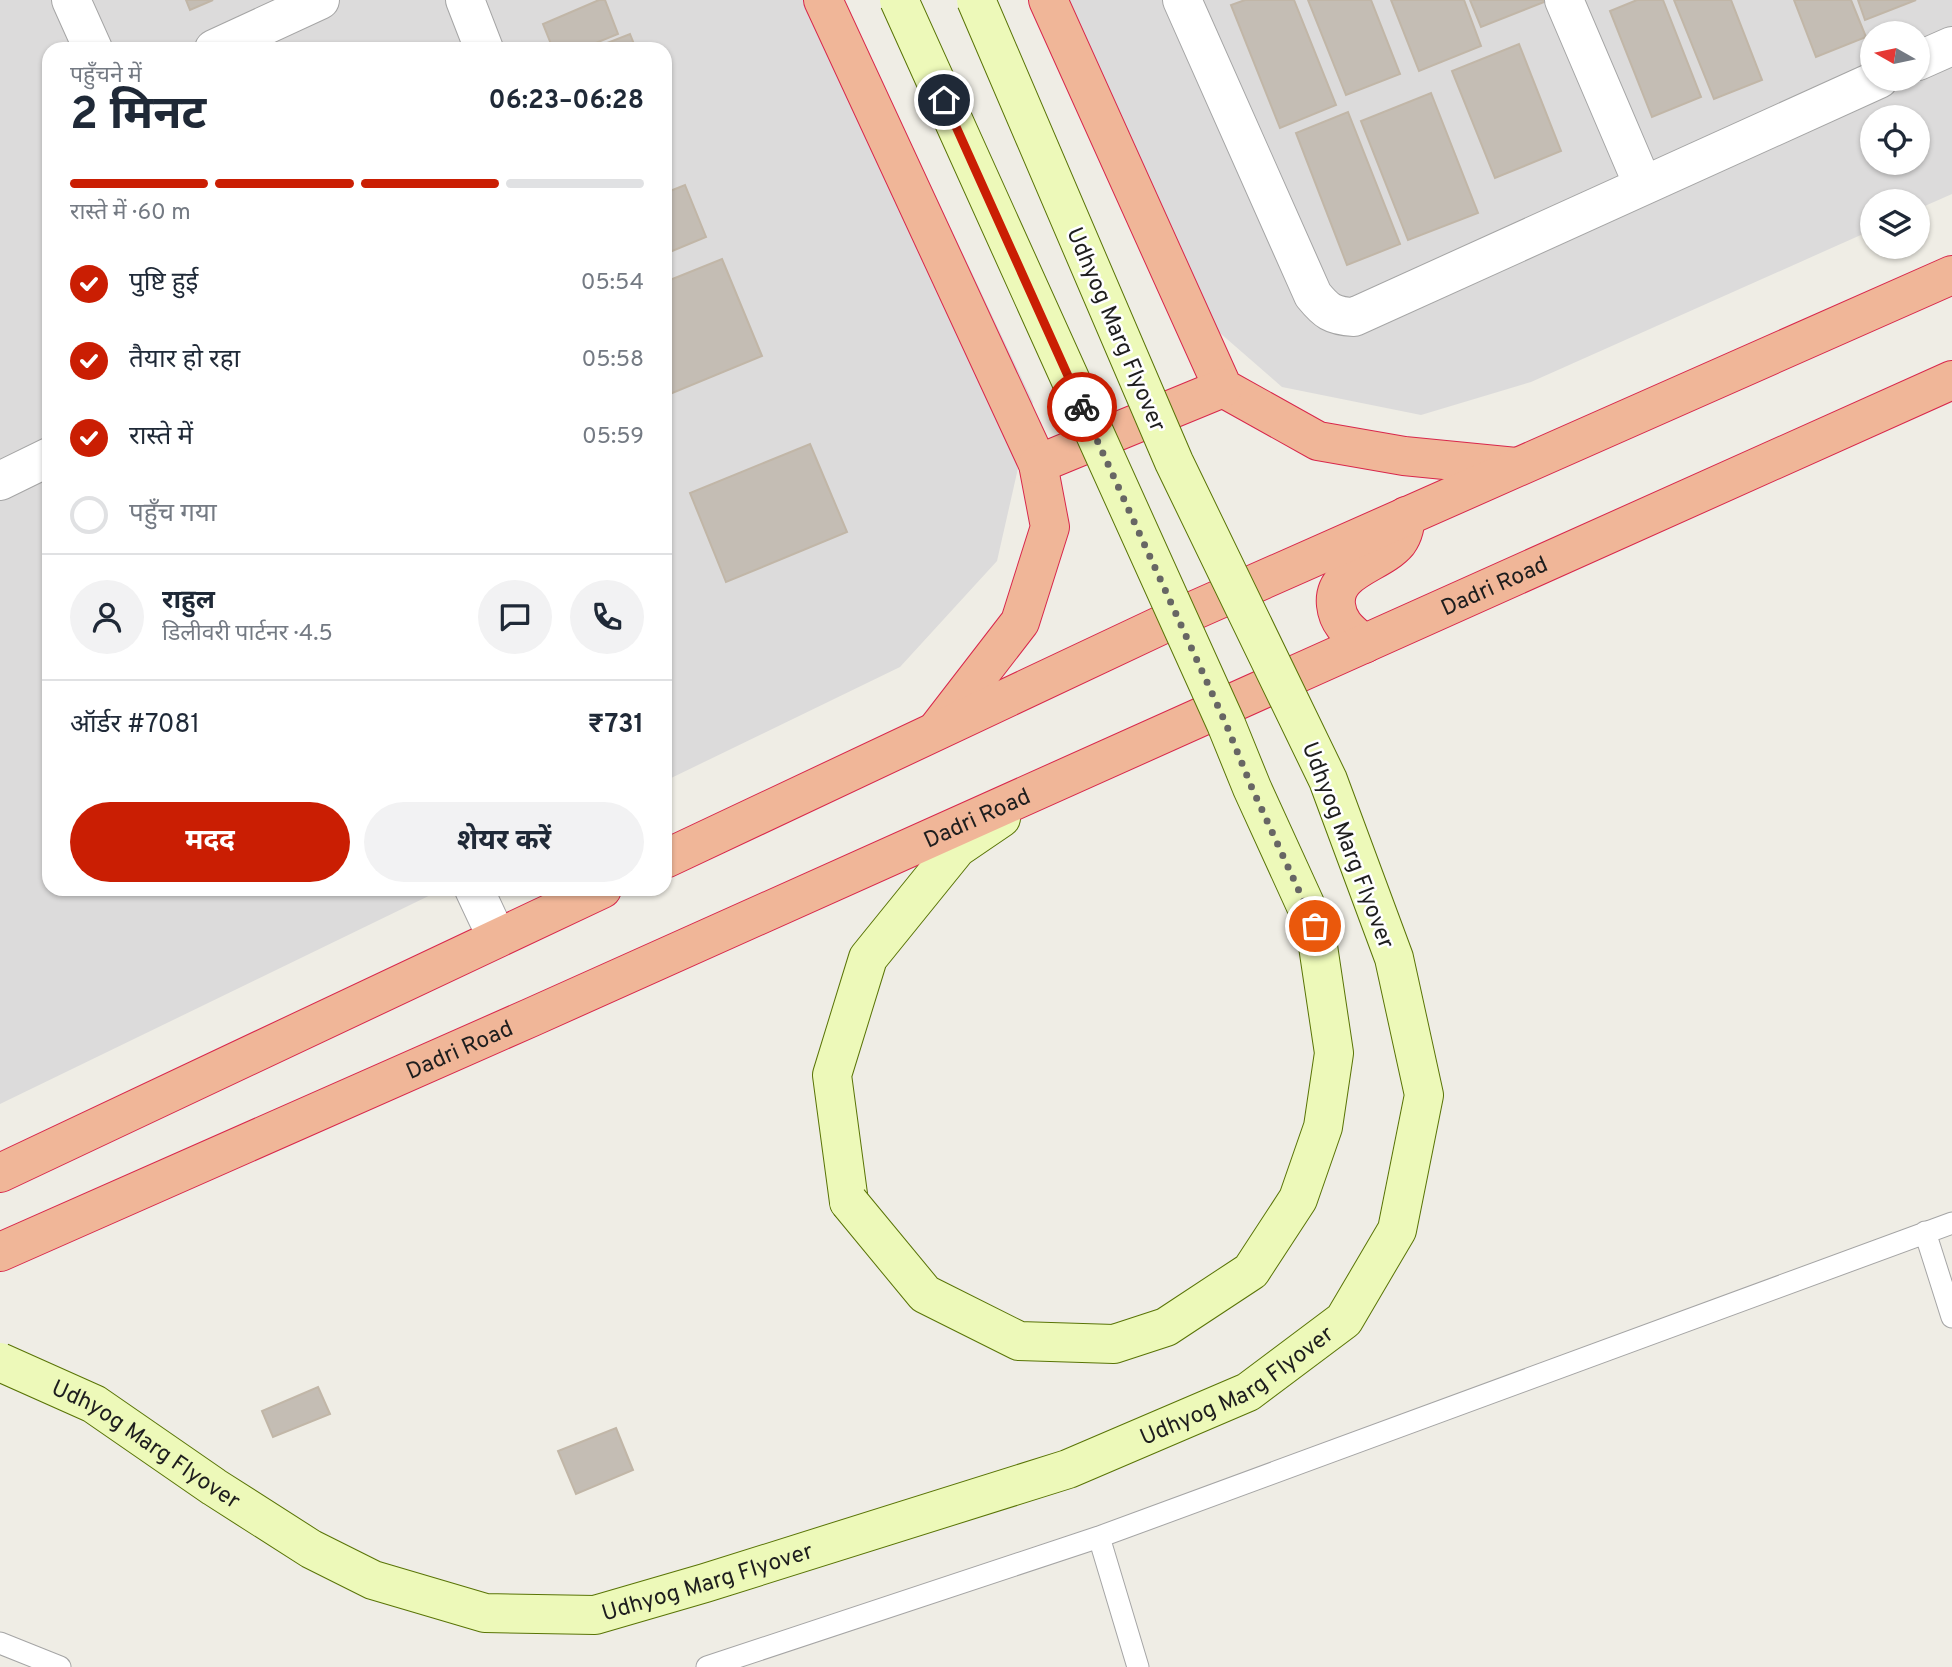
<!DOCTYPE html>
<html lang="hi">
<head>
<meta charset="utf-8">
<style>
	body { margin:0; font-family:Overpass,"Noto Sans Devanagari",sans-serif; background:#f2f2f3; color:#1f2937; height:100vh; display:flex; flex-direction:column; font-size:26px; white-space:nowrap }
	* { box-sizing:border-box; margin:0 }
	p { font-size:23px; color:#747a83 }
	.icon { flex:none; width:38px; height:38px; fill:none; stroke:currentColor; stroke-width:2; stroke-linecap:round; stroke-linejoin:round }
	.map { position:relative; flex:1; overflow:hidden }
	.details { position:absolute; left:42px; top:42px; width:630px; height:854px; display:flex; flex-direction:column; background:#fff; border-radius:21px; box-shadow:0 2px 5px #0004 }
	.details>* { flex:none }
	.needle { width:46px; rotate:279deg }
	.controls { position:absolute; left:1860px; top:21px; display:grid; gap:14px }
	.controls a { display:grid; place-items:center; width:70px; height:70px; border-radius:50%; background:#fff; box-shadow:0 2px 5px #0004; font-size:35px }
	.pin { position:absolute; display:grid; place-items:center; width:60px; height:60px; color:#fff; margin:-30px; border:4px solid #fff; border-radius:50%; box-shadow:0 2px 7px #0007 }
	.courier { position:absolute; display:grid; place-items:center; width:70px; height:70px; margin:-35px; border:5px solid #ca1e03; border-radius:50%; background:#fff; color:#222; box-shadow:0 2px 9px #0007 }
	.summary em { font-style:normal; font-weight:700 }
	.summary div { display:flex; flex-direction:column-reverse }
	.summary { display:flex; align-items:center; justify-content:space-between; height:119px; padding:0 28px }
	h1 { font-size:46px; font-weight:700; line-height:52px }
	.bar { display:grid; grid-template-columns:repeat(4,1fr); gap:10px 7px; align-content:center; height:84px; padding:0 28px }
	.bar i { height:9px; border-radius:5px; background:#e0e1e3 }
	.bar .current { background:#ca1e03 }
	.bar p { grid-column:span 4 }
	.line { display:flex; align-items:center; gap:18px; padding:0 28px; border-top:2px solid #e0e1e3 }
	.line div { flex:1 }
	.round { display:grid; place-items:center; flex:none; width:74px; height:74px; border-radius:37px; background:#f2f2f3 }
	ol { padding:0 28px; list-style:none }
	li { display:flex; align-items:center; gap:21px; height:77px }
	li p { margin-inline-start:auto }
	li .icon { padding:7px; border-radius:50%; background:#ca1e03; color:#fff; stroke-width:4 }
	li:last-child { color:#747a83 }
	li i { width:38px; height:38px; border:4px solid #e0e1e3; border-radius:50% }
	.cta { display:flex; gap:14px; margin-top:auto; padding:14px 28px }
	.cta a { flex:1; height:80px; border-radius:42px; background:#ca1e03; color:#fff; font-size:28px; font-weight:700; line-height:80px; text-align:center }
	.cta a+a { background:#f2f2f3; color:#1f2937 }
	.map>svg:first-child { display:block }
</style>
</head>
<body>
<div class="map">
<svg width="1952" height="1667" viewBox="0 0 1952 1667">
	<rect width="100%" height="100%" fill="#efede5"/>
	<!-- residential -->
	<path fill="#dcdbdb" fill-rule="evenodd" d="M0,0h843l190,402 -36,159 -97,106 -235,114v-732h-616v840h394l-443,215z
		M1067,0h885v194l-34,15v-8h-46v29l-341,152 -110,33 -139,-28 -70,-61zM1872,33h46v46h-46zM1872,117h46v46h-46z"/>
	<!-- building -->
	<path fill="#c4bdb4" stroke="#c1b6a7" stroke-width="2" d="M186,0h27l-23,10z
		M599,0h6l13,34 -37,15h-28l-10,-25z
		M1245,0h49l42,105 -56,23 -49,-123z
		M1308,0h63l29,74 -54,21z
		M1391,0h73l17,46 -62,25z
		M1470,0h79l-68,27z
		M1637,0h26l38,97 -49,20 -42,-106z
		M1674,0h57l31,80 -48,19z
		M1794,0h57l15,37 -50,20z
		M1858,0h58l-51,20z
		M630,34l6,15h-44z
		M1519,44l42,107 -66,27 -43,-107z
		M1431,93l47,120 -70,27 -47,-119z
		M1348,112l52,132 -53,21 -51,-132z
		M685,185l21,52 -41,17v-61z
		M722,259l40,97 -97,40v-114z
		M810,444l37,88 -121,50 -36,-89z
		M318,1387l12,27 -57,23 -11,-26z
		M616,1428l17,42 -57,24 -18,-43z"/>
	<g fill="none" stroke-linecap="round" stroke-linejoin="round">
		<!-- service casing -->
		<g stroke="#a5a5a5" stroke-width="23">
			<path id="service" d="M1925,1232l27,85
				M1099,1537l39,130
				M0,1643l60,24
				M707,1667l392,-130 853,-314"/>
		</g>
		<!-- minor casing -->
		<g stroke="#a5a5a5" stroke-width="40">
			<path id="minor" d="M71,0l22,49
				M465,0l19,49
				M1182,0l131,295c13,16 19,21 41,22l525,-238
				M1564,0l79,185
				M214,49l106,-49
				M1918,61l34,-15
				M0,481l49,-24
				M474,889l23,49"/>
		</g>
		<!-- secondary casing -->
		<g stroke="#597406" stroke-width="40">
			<path id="secondary" d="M849,1202l-17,-127 36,-117 89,-110 44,-30"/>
		</g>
		<!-- trunk casing -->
		<g stroke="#d8274b" stroke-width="40">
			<g id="trunk">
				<path d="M823,0l215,464 12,63 -30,95 -81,105"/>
				<path d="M1048,0l175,388 95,53 86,15 112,11"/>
				<path d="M1038,464l185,-76"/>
				<path d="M1364,644c-14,-12 -26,-20 -28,-39 -4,-35 44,-41 62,-63 6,-8 7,-17 8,-26"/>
				<path d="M665,859l505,-238 782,-346"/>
				<path d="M0,1173l602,-284"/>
				<path id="s1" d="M0,1252l532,-235 1420,-637"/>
			</g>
		</g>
		<!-- service -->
		<use href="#service" stroke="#fff" stroke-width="21"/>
		<!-- minor -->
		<use href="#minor" stroke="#fff" stroke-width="38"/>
		<!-- secondary -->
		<use href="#secondary" stroke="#edf9b9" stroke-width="38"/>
		<!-- trunk -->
		<use href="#trunk" stroke="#f0b698" stroke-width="38"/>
		<!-- secondary-bridge casing -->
		<g stroke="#597406" stroke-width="40" stroke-linecap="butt">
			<g id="secondary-bridge">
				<path d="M849,1202l76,92 94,47 95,3 52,-17 85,-56 47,-72 25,-72 11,-74 -19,-127 -63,-138 -26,-64 -327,-724"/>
				<path id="s2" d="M0,1362l94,42 120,83 97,62 62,31 112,33 110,2 110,-32 363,-114 180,-77 96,-72 53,-90 27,-135 -30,-137 -66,-178 -154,-318 -198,-462"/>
			</g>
		</g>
		<!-- secondary-bridge -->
		<use href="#secondary-bridge" stroke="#edf9b9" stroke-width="38"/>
	</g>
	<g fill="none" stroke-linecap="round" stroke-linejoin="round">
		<!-- done -->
		<path stroke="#676664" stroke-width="7" stroke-dasharray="0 12.6" d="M1082,407l144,317 26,64 63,138"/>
		<!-- route -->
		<path stroke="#ca1e03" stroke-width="9" d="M944,100l138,307"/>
	</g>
	<g text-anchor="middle" stroke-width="5" stroke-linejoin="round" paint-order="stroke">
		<!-- street labels -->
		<g font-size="23" fill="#1e1e1e" stroke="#fff">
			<text transform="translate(1117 329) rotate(67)" y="8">Udhyog Marg Flyover</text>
			<text dy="8" stroke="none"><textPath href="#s1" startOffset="1636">Dadri Road</textPath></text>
			<text dy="8" stroke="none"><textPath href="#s1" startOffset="1069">Dadri Road</textPath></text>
			<text transform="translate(1349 845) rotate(69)" y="8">Udhyog Marg Flyover</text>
			<text dy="8" stroke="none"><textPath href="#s1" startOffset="502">Dadri Road</textPath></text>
			<text dy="8" stroke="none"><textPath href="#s2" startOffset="1344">Udhyog Marg Flyover</textPath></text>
			<text dy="8" stroke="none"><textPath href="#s2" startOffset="168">Udhyog Marg Flyover</textPath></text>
			<text dy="8" stroke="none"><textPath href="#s2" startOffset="777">Udhyog Marg Flyover</textPath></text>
		</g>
	</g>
</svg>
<div class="controls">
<a><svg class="needle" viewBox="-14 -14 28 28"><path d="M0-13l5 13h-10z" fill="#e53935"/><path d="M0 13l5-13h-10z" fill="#747a83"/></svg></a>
<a><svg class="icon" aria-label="locate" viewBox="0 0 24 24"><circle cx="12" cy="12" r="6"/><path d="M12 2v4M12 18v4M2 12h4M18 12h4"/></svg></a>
<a><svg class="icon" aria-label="layers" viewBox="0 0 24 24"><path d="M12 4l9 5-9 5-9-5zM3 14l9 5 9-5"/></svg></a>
</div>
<div class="pin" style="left:1315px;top:926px;background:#ea580c"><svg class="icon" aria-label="bag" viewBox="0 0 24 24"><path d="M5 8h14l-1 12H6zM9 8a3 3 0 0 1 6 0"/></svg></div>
<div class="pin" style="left:944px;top:100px;background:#1f2937"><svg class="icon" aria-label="home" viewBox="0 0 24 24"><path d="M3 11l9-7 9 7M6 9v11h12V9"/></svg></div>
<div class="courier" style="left:1082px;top:407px"><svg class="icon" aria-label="bike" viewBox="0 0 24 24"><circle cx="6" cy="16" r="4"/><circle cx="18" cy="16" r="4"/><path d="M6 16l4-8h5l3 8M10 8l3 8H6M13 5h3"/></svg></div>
<section class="details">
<div class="summary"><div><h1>2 मिनट</h1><p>पहुँचने में</p></div><em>06:23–06:28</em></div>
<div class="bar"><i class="current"></i><i class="current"></i><i class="current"></i><i></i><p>रास्ते में · 60 m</p></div>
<ol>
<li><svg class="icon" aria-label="check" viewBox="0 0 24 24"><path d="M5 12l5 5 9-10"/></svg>पुष्टि हुई<p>05:54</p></li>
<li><svg class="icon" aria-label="check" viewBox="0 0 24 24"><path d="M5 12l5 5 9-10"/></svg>तैयार हो रहा<p>05:58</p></li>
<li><svg class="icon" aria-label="check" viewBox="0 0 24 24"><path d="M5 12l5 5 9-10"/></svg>रास्ते में<p>05:59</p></li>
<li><i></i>पहुँच गया</li>
</ol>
<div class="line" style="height:126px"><a class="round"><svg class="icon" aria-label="person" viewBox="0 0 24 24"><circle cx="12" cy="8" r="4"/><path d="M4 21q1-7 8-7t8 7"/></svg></a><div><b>राहुल</b><p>डिलीवरी पार्टनर · 4.5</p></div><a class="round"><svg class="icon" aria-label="chat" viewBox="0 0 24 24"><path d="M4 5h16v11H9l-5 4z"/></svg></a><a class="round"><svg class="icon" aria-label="phone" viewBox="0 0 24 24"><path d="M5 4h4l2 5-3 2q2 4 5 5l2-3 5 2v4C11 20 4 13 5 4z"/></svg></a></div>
<div class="line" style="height:91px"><div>ऑर्डर #7081</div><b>₹731</b></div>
<div class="cta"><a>मदद</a><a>शेयर करें</a></div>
</section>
</div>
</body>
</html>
